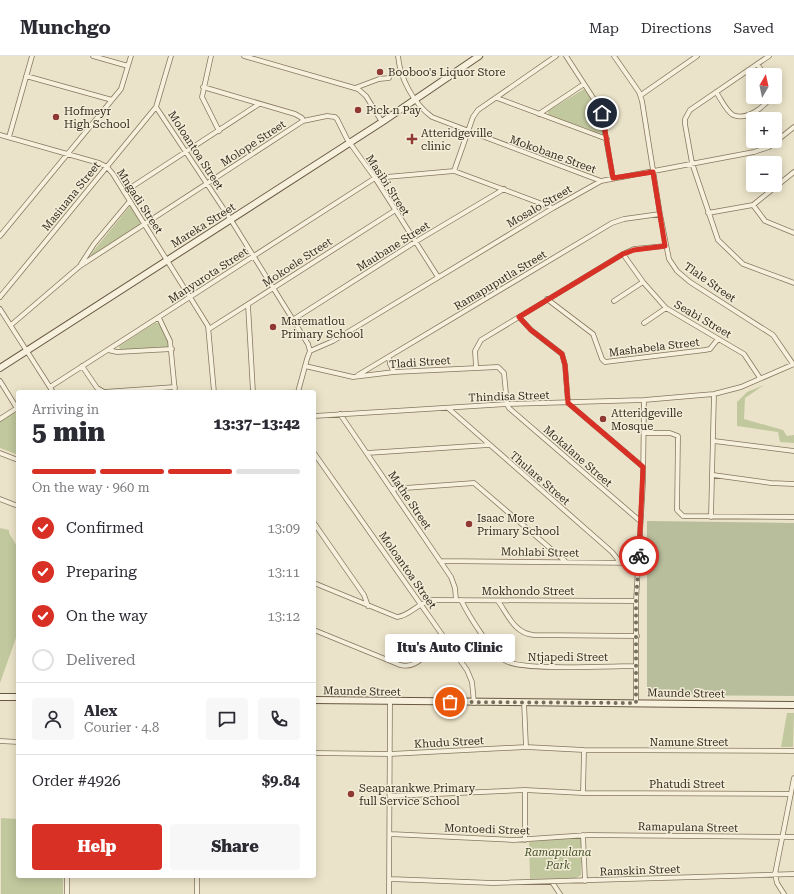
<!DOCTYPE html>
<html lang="en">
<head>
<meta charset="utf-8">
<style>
	body { margin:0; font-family:"Roboto Serif",serif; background:#f7f7f7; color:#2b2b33; height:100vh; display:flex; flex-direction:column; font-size:15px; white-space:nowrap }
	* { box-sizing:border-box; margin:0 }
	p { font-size:13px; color:#7c7c81 }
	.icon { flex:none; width:22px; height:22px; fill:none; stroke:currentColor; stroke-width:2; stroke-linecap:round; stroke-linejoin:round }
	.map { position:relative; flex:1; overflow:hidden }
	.drawer { position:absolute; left:16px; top:334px; width:300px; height:488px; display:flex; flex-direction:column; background:#fff; border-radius:4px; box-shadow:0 2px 10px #0003 }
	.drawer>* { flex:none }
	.needle { width:26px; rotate:9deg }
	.tools { position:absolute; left:746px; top:12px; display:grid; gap:8px }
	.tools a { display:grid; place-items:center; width:36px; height:36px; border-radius:4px; background:#fff; box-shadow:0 2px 10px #0003; font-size:20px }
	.pin { position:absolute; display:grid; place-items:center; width:34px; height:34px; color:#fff; margin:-17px; border:2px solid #fff; border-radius:50%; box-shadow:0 1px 4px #0007 }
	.courier { position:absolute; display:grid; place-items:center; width:40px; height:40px; margin:-20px; border:3px solid #d93025; border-radius:50%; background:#fff; color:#222; box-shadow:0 1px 5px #0007 }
	.bubble { position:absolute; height:28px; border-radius:4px; background:#fff; box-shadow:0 2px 10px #0003; font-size:13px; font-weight:800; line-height:28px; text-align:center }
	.overview em { font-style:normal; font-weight:800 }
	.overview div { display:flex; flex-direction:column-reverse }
	.overview { display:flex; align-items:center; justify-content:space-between; height:68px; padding:0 16px }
	h1 { font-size:26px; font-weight:800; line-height:30px }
	.bar { display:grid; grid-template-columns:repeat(4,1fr); gap:6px 4px; align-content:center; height:48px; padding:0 16px }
	.bar i { height:5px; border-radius:3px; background:#e1e1e2 }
	.bar .current { background:#d93025 }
	.bar p { grid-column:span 4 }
	.line { display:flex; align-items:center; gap:10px; padding:0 16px; border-top:1px solid #e1e1e2 }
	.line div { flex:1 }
	.round { display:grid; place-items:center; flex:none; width:42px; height:42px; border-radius:4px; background:#f7f7f7 }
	ol { padding:0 16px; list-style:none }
	li { display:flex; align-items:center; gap:12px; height:44px }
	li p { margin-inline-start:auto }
	li .icon { padding:4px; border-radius:50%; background:#d93025; color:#fff; stroke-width:4 }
	li:last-child { color:#7c7c81 }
	li i { width:22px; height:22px; border:2px solid #e1e1e2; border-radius:50% }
	.button { display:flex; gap:8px; margin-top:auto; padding:8px 16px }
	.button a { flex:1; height:46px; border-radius:4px; background:#d93025; color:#fff; font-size:16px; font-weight:800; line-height:46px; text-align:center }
	.button a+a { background:#f7f7f7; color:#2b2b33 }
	header { display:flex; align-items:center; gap:24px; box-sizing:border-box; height:56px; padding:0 20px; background:#fff; border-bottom:1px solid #e1e1e2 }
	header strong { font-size:19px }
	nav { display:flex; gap:22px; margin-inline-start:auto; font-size:14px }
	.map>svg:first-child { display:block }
</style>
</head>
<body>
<header>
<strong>Munchgo</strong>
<nav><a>Map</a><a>Directions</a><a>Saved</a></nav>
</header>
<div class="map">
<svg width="794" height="838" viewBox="0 0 794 838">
	<rect width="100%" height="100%" fill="#ebe3c9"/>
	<!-- green -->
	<path fill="#c1c89e" d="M584,33l17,24 2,21 -55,-19v-4z
		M130,150l12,17 -51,33 -1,-1z
		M155,267h5l10,18v7l-50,2 -1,-4z
		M764,329l-19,13 -1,21 39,11 4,6 7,-1v8l-14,-1 -2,-10 -41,-6v-24l10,-10z
		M13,356l5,1v42l-18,-7v-27z
		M0,472l9,2v3l9,15v84l-18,51z
		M787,657h7l-1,34h-12z
		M1,762l17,1v57h45v18h-62z
		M576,781l6,1 -1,37 -5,3 -46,1 -1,-37z"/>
	<!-- cemetery -->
	<path fill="#b8be9c" d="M647,465l147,2v173l-147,-1z"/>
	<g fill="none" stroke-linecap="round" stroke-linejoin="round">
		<!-- street casing -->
		<g stroke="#86765f" stroke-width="5.5">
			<path id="street" d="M93,0l35,10
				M211,0l-9,41 17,34
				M244,0l114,33 8,7 16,26
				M398,0c2,22 15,47 34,61l169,64
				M566,0l35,54 12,68
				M614,0l25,36 3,9 18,113 9,45 8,12 13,11 83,53 20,29
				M769,0l-79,54 -5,9v5l7,39 26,77 25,24 51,19
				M757,8l8,11
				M26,20l86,24
				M203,31l92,27 7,4 1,3
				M355,32l24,-9 10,-1
				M716,36c5,7 10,19 17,23 14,6 31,-8 38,-18
				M641,39l56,-39
				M497,42l110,41
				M156,51l75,113 77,124 2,7 -3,8 -9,33
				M539,58l45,-30
				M0,79l99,28 8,4 6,7 95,152 6,66
				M9,81l23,-81
				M454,115l19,-54 5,-7 78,-54
				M124,136l135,-88
				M753,149l12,16 29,12
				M708,157l45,-8 41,-33
				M0,180l121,-147 10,-33
				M623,198l20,28 23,26 78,46 16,24
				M81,208l13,-20 36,-43
				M0,241l156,-190 15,-51
				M547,243l46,35 9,25 3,3 100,-12 5,-1 8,-10
				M614,245l29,-19
				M248,249l5,87
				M0,253l53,83
				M519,261l12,13 31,24 3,11 3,38 75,64
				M159,262l11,23 5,51
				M294,263l121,-77 89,-53
				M644,267l22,-15
				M11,269l69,-59 223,-145 24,-5 8,1 2,2 10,20 28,39 63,99
				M209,273l185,-118
				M108,294l9,2 55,-3
				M310,295l23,-10 220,-133 48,-27 153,-29 15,-5 25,-20
				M389,301l1,7 4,8
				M82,310l15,22 7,4 71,-5
				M305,310l48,11 41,-5 104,-5 6,6 3,31 2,4 131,113
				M476,311l-1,-16 6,-11 142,-86 11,-5 31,-3
				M358,319l254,-152 12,-4 36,-5
				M0,325l18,29
				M50,331l325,-209 79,-7 99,37
				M448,352l164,144 8,10
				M340,358l111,163 4,11 1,12
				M314,360l193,-12 137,-4 70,-6 27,-7 53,-23
				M0,363l17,-11
				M644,377h26l8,3 -1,74 6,6 111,1
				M714,385l80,10
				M0,397l18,7
				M314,397l153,217 5,12 2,21
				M367,397l121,-8
				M713,419l58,8 23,1
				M391,433l83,-6 91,78
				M0,443l18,7
				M711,461l3,-123
				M314,467l50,72 4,11
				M440,505l199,2
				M314,527l83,34c13,-1 21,-15 36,-17l203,1
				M461,544c8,16 30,52 45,61 17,10 105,5 130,5
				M498,545c10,14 17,33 36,34l103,1
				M314,574l86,35c20,5 31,-18 41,-31
				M524,646l2,45
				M636,647v-102l7,-118 1,-83
				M0,685l18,1
				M314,697l76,1 136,-7 58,3 210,1
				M583,737l1,-43
				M391,740l134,-6 58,3 208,1
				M390,778l124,6 74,-5 206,2
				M583,779l2,46
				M525,784v-50
				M390,823l103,4 301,-9
				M552,826l8,12
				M67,838v-18
				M197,838v-18
				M389,838l1,-193
				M784,838l-7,-11 -2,-9 19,-96"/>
		</g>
		<!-- secondary casing -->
		<g stroke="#685742" stroke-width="8">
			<path id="secondary" d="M0,312l382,-246 97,-66
				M0,641h18
				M314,644l480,5"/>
		</g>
		<!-- street -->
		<use href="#street" stroke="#f6f0dc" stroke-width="4"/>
		<!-- secondary -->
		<use href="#secondary" stroke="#f6f0dc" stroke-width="6"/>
	</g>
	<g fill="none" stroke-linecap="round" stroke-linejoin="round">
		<!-- done -->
		<path stroke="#776d5c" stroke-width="4" stroke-dasharray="0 7.2" d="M450,646l186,1v-102l3,-45"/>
		<!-- route -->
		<path stroke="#d93025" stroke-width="5" d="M602,57l11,65 40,-6 12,74 -31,4 -11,4 -104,63 12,13 31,24 3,11 3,38 75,64 -4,89"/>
	</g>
	<!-- markers -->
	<g fill="#903834" stroke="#f3edd8" stroke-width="1.5">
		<circle cx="380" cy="16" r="4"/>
		<circle cx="358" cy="54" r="4"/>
		<circle cx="56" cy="61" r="4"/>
		<path d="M410 77h4v4h4v4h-4v4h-4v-4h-4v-4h4z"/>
		<circle cx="273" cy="271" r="4"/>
		<circle cx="603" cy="363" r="4"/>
		<circle cx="469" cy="468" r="4"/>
		<circle cx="351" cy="738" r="4"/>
	</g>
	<g text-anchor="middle" stroke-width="3" stroke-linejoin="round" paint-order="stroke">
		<!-- poi labels -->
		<g font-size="11" fill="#382d21" stroke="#f3edd8" text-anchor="start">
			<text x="388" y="20">Booboo's Liquor Store</text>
			<text x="366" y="58">Pick n Pay</text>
			<text x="64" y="59">Hofmeyr<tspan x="64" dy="13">High School</tspan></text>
			<text x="421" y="81">Atteridgeville<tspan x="421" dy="13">clinic</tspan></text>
			<text x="281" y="269">Marematlou<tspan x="281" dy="13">Primary School</tspan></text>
			<text x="611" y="361">Atteridgeville<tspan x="611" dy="13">Mosque</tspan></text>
			<text x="477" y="466">Isaac More<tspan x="477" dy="13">Primary School</tspan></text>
			<text x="359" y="736">Seaparankwe Primary<tspan x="359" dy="13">full Service School</tspan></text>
		</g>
		<!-- street labels -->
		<g font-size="11" fill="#382d21" stroke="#f3edd8">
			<text transform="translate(253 87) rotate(-33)" y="4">Molope Street</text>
			<text transform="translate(196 94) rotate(57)" y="4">Moloantoa Street</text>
			<text transform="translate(553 98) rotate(20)" y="4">Mokobane Street</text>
			<text transform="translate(388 129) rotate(57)" y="4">Masibi Street</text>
			<text transform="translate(71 140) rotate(-51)" y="4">Masiuana Street</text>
			<text transform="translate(140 145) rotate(57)" y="4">Mngadi Street</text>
			<text transform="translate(539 150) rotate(-30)" y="4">Mosalo Street</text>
			<text transform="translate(203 169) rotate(-32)" y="4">Mareka Street</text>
			<text transform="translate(393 190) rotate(-32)" y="4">Maubane Street</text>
			<text transform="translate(297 206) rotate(-33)" y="4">Mokoele Street</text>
			<text transform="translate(208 219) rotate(-33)" y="4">Manyurota Street</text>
			<text transform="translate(500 224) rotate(-31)" y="4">Ramapuputla Street</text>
			<text transform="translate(710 226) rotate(35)" y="4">Tlale Street</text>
			<text transform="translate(703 263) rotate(30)" y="4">Seabi Street</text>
			<text transform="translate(654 291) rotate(-7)" y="4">Mashabela Street</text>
			<text transform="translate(420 306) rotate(-4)" y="4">Tladi Street</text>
			<text transform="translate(509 340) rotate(-2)" y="4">Thindisa Street</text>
			<text transform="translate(578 400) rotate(41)" y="4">Mokalane Street</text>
			<text transform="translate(540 422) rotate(41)" y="4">Thulare Street</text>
			<text transform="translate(410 444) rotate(56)" y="4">Mathe Street</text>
			<text transform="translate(540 496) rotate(1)" y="4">Mohlabi Street</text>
			<text transform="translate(408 514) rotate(55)" y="4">Moloantoa Street</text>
			<text x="528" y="539">Mokhondo Street</text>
			<text x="568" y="605">Ntjapedi Street</text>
			<text transform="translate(362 635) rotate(1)" y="4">Maunde Street</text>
			<text transform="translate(686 637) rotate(1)" y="4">Maunde Street</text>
			<text transform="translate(449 686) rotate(-3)" y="4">Khudu Street</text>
			<text x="689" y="690">Namune Street</text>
			<text x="687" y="732">Phatudi Street</text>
			<text transform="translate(688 771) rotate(1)" y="4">Ramapulana Street</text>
			<text transform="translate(487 773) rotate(2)" y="4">Montoedi Street</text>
			<text transform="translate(640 814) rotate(-2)" y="4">Ramskin Street</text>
		</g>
		<!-- park labels -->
		<g font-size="11" font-style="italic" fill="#46522a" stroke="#f3edd8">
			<text x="558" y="800">Ramapulana<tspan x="558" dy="13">Park</tspan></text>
		</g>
	</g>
</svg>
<div class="tools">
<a><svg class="needle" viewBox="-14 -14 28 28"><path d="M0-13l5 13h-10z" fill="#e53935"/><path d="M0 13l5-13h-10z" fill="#7c7c81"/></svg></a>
<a>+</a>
<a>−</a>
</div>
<div class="pin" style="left:450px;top:646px;background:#ea580c"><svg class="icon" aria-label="bag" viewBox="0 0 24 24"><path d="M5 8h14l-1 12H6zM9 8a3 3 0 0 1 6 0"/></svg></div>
<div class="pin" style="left:602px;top:57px;background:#1f2937"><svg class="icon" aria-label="home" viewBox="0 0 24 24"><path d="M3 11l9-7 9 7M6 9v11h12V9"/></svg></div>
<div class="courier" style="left:639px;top:500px"><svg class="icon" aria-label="bike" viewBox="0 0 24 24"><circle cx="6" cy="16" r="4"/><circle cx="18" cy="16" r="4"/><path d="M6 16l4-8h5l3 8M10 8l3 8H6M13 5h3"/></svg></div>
<div class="bubble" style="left:385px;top:578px;width:130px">Itu's Auto Clinic</div>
<section class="drawer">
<div class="overview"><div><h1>5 min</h1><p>Arriving in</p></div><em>13:37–13:42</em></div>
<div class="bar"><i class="current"></i><i class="current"></i><i class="current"></i><i></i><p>On the way · 960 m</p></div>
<ol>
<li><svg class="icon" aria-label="check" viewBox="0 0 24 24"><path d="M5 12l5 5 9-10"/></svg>Confirmed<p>13:09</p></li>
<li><svg class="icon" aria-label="check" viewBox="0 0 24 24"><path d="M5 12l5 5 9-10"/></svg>Preparing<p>13:11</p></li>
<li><svg class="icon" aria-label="check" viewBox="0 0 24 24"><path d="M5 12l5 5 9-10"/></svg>On the way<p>13:12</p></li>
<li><i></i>Delivered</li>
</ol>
<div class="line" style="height:72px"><a class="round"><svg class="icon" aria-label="person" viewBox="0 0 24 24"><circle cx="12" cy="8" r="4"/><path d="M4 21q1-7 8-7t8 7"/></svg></a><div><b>Alex</b><p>Courier · 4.8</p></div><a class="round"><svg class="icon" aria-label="chat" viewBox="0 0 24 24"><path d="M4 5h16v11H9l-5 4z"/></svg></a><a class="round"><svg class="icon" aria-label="phone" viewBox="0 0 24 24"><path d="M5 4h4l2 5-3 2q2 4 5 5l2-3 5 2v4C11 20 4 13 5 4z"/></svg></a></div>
<div class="line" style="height:52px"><div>Order #4926</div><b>$9.84</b></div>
<div class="button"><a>Help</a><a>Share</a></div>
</section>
</div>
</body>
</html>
